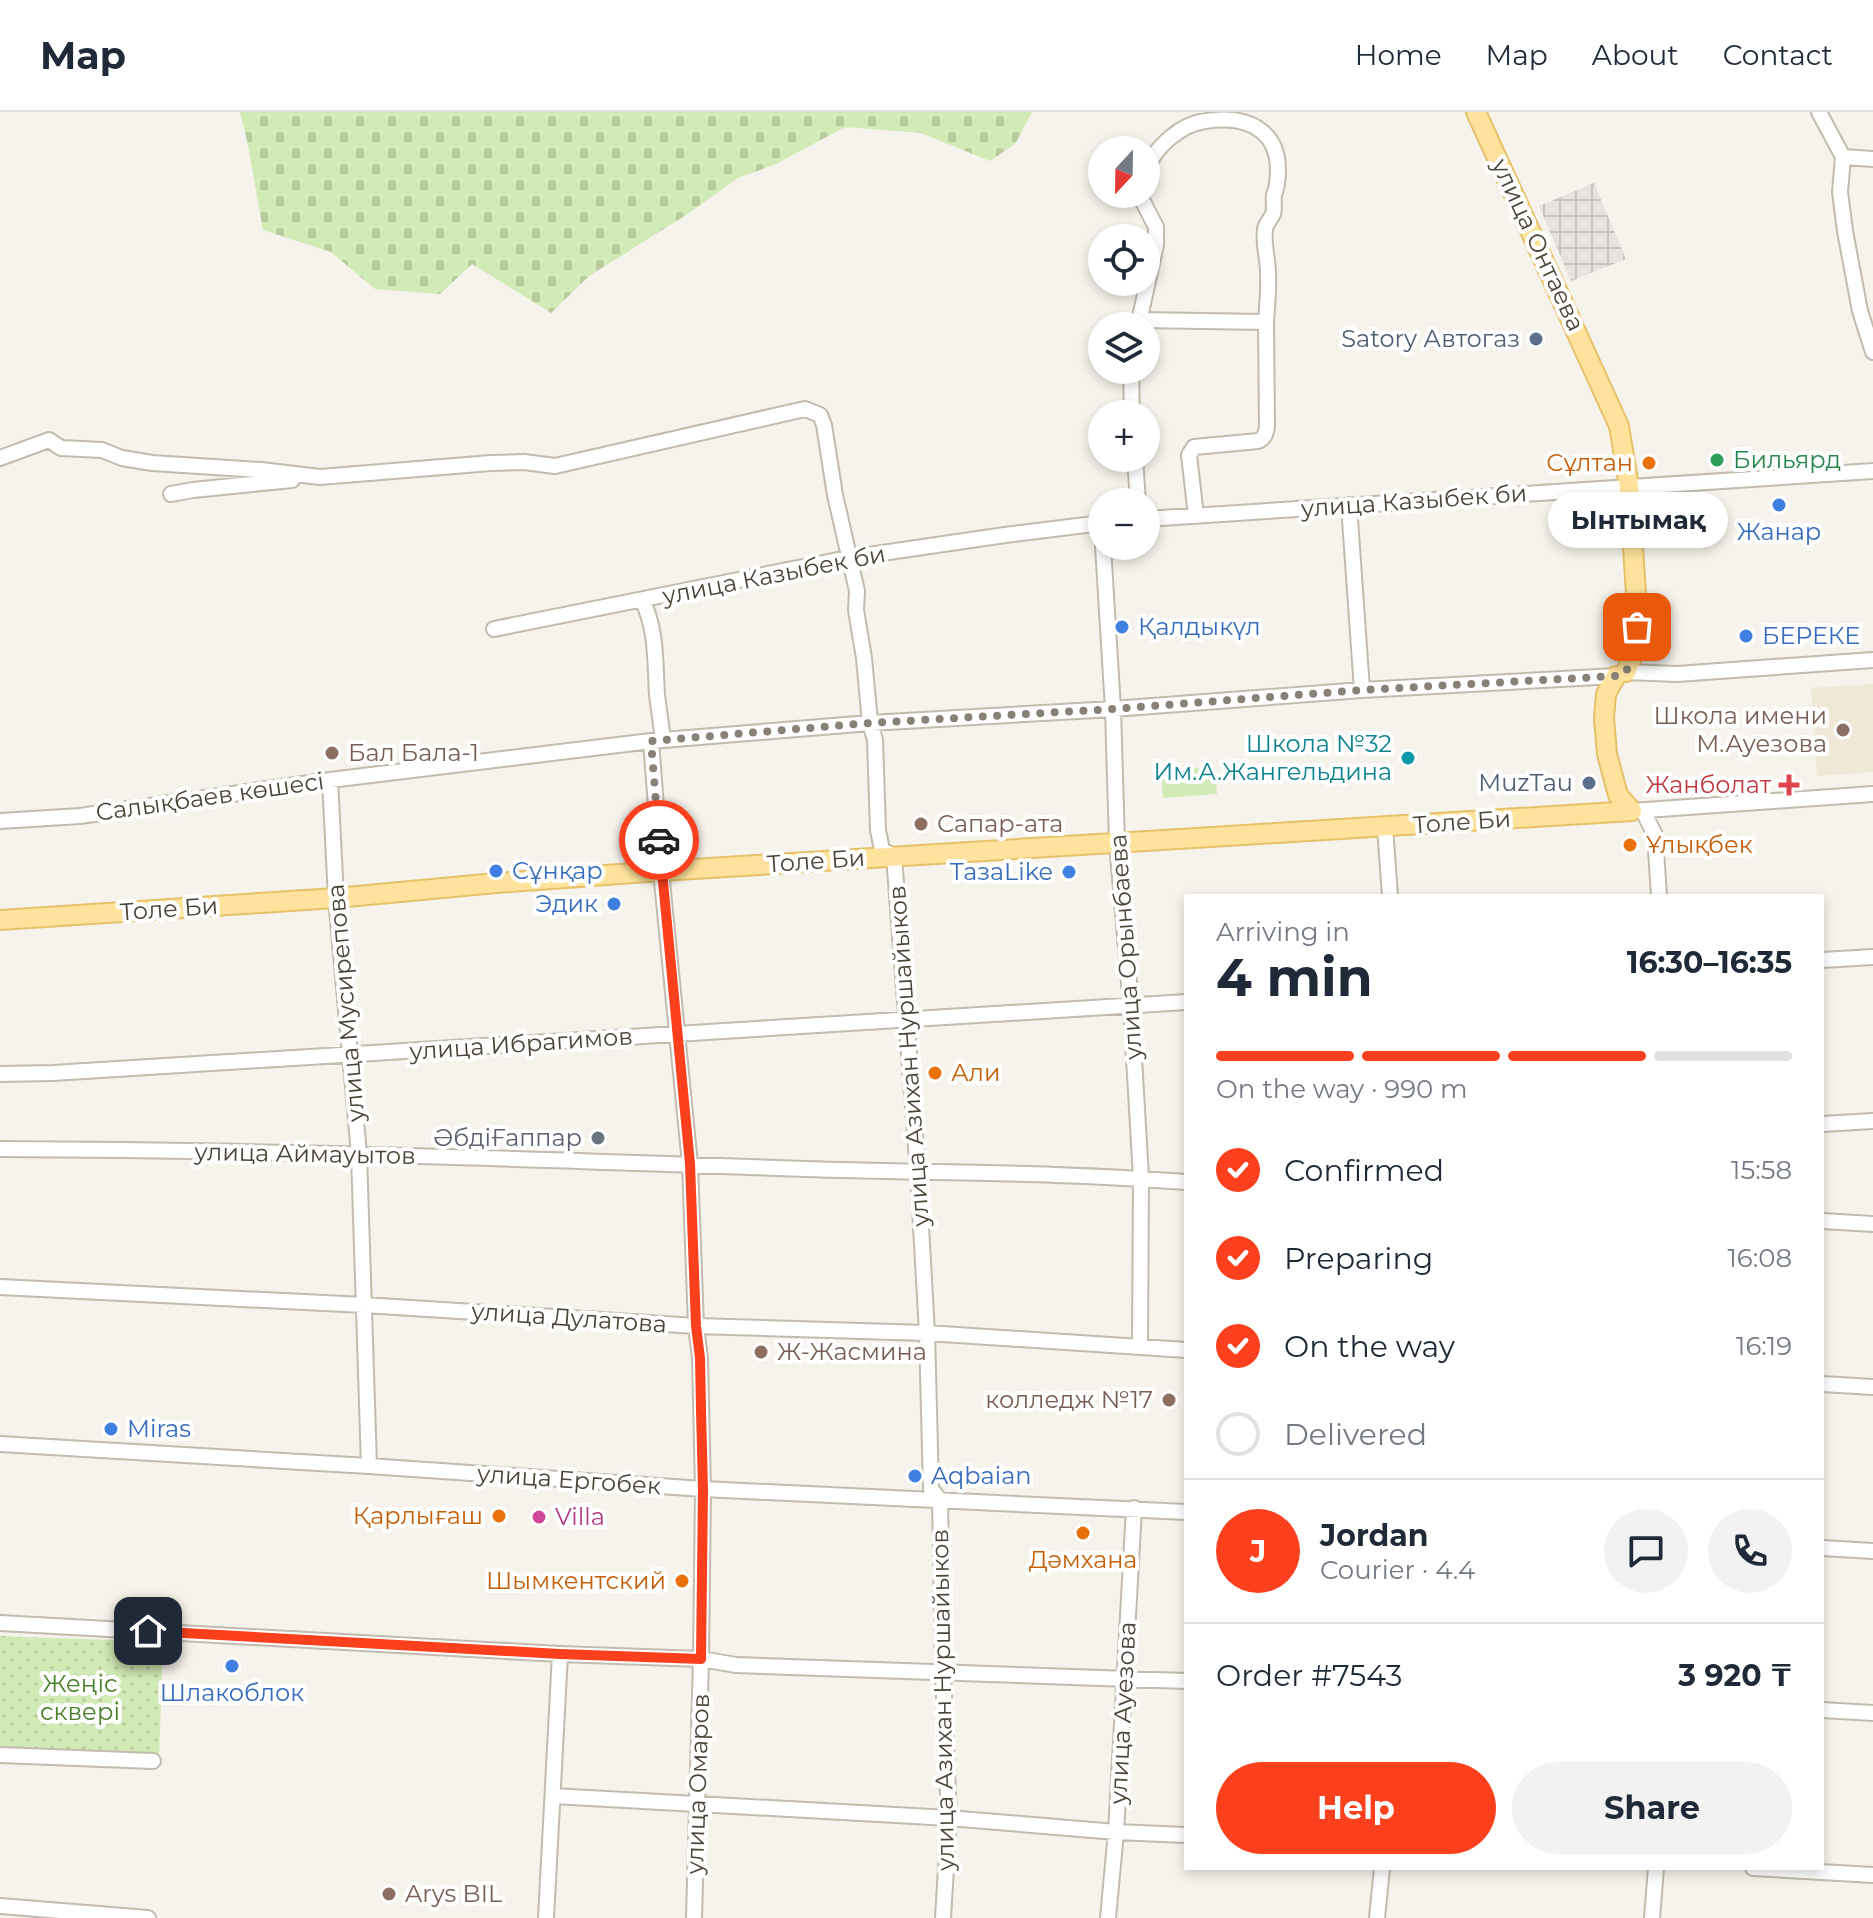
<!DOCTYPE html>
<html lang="en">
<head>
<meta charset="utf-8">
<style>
	body { margin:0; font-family:Montserrat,sans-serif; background:#f2f2f3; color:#1f2937; height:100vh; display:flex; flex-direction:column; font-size:30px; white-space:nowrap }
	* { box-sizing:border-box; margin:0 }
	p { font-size:26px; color:#747a83 }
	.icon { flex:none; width:44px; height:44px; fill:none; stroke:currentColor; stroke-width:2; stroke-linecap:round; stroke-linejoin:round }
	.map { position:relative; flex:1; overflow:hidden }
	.sheet { position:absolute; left:1184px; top:782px; width:640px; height:976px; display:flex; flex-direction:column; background:#fff; border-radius:0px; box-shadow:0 4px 12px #0003 }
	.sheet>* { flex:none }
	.needle { width:52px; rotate:202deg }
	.fabs { position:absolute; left:1088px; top:24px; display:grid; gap:16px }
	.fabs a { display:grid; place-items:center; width:72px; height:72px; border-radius:50%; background:#fff; box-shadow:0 4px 12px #0003; font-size:40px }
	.pin { position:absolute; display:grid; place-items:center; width:68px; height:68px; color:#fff; margin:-34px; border-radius:16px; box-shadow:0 4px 12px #0006 }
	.courier { position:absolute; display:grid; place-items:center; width:80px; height:80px; margin:-40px; border:6px solid #fc3f1d; border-radius:50%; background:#fff; color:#222; box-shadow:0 2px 10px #0007 }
	.bubble { position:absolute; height:56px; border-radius:28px; background:#fff; box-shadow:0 4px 12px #0003; font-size:26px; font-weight:700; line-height:56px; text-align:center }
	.summary em { font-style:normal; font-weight:700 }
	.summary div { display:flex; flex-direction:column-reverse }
	.summary { display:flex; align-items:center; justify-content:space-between; height:136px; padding:0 32px }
	h1 { font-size:52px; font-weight:700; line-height:60px }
	.bar { display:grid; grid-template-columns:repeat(4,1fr); gap:12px 8px; align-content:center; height:96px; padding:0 32px }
	.bar i { height:10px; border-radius:6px; background:#e0e1e3 }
	.bar .active { background:#fc3f1d }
	.bar p { grid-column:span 4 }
	.line { display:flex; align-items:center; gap:20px; padding:0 32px; border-top:2px solid #e0e1e3 }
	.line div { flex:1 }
	.round { display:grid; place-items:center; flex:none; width:84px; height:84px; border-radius:42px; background:#f2f2f3 }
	ol { padding:0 32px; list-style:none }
	li { display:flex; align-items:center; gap:24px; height:88px }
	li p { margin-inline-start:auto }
	li .icon { padding:8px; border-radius:50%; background:#fc3f1d; color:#fff; stroke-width:4 }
	li:last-child { color:#747a83 }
	li i { width:44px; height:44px; border:4px solid #e0e1e3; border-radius:50% }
	.button { display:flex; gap:16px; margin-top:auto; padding:16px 32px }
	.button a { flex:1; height:92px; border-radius:48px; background:#fc3f1d; color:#fff; font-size:32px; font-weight:700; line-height:92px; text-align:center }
	.button a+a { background:#f2f2f3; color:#1f2937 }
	header { display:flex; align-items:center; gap:48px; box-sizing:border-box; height:112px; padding:0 40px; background:#fff; border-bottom:2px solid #e0e1e3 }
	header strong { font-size:38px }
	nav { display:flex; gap:44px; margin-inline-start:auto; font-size:28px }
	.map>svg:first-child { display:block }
</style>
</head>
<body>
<header>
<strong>Map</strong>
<nav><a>Home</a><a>Map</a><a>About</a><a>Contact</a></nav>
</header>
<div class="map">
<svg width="1873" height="1806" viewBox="0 0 1873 1806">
	<defs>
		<pattern id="industrial-grid" width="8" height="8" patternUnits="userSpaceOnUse" patternTransform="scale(2)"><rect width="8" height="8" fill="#e6e2dd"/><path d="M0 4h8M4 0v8" fill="none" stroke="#c7c3be"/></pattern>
		<pattern id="cemetery-stones" width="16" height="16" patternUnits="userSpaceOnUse" patternTransform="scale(2)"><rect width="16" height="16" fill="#d2eab5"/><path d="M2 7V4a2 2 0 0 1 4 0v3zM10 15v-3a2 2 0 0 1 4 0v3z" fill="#b6ca9c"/></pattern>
		<pattern id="park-dots" width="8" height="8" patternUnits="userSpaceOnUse" patternTransform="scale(2)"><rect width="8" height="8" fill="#d2eab5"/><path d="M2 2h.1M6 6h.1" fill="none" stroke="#b6ca9c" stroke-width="1.8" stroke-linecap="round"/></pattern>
	</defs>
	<rect width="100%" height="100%" fill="#f6f3ec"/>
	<!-- industrial -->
	<path fill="url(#industrial-grid)" d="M1594,71l32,76 -55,22 -32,-75z"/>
	<!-- education -->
	<path fill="#efe8d6" d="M1873,572v88l-56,4 -6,-88z"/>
	<!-- green -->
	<path fill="#d2eab5" d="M1215,655l2,27 -54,4 -2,-27z"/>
	<!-- cemetery -->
	<path fill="url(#cemetery-stones)" d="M240,0h792l-17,32 -25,17 -69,-28 -76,-6 -69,37 -38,14 -52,37 -97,61 -38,37 -79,-49 -32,30 -65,-5 -44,-37 -68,-22 -15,-85z"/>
	<!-- park -->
	<path fill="url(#park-dots)" d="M0,1524l163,6 -4,118 -159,-6z"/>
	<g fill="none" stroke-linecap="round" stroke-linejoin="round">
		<!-- minor casing -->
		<g stroke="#c2bbae" stroke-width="18">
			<path id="minor" d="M1819,0l24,45 -3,35 5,39 15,80 13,41
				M1843,45l30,2
				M1146,58c9,-23 35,-46 59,-49 46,-7 79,12 72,62 0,5 -2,8 -3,12 -1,6 1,13 -1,19 -2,5 -8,10 -8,16 -2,14 3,29 3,43 1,16 -1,33 -2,49
				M1139,208l127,2 1,104c-1,7 -2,12 -9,15l-64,6 -5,8 7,61
				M1138,214l18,-81v-18l-17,-33
				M1131,258l1,44
				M0,346l49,-18 12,8 41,2 20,8 30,5 109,7 59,7 171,-14 33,-1 31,4 250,-57 15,6 4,10 11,70 22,96 -1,19 8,48 6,65 5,17 3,90 4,20 12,6 24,317 9,160 4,156 9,11 3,172 6,146 -6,100
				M1135,346l3,44
				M171,382l22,-4 99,-10
				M1349,393l13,185
				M1146,407l727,-48
				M1103,434l10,163 4,134 14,163 10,172 -1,169
				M642,488c15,29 13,63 15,95 2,15 4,30 6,45
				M494,517l354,-71 157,-23 97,-12
				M651,629l10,130 29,293 6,162 4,32 3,131 -2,170 -7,259
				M330,668l6,118 23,256 10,312
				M1632,699l241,-17
				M1643,699l12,24 4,61
				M0,709l80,-5 250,-36 321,-39 219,-18 243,-14 249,-19 254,-14 10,-4 51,2 196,-14
				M1385,715l5,69
				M1822,848l51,-3
				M0,962l53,-1 1133,-71
				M1822,1012l51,-3
				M0,1037c268,1 537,10 805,20 127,4 254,3 381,13
				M1822,1109l51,3
				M0,1175l364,18 332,21 231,7 259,17
				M1822,1272l51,3
				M0,1332l369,22 334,23 483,23
				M1822,1436l51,3
				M0,1511l560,31 141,5 35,6 450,16
				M1822,1598l51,3
				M0,1643l153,6
				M553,1684l396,22 167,14 70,3
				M1753,1756l120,7
				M0,1794l148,12
				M546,1806l14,-264
				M1108,1806l8,-86 18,-324
				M1377,1806l5,-50
				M1652,1806l4,-50"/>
		</g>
		<!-- major casing -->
		<g stroke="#e6c16a" stroke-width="22">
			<path id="major" d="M1476,0l143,314 10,60 8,123v36l-11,27
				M1616,564l-10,18 -2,24 3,36 11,41 14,16
				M0,808l336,-22 160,-15 165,-12 971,-60"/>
		</g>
		<!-- minor -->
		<use href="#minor" stroke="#fff" stroke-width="14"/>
		<!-- major -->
		<use href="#major" stroke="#ffe39c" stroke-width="18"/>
	</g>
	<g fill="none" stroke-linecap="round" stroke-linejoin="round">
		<!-- done -->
		<path stroke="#878178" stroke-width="8" stroke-dasharray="0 14.4" d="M659,728l-8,-99 219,-18 243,-14 249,-19 254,-14 10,-4 11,-27v-18"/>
		<!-- route -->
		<path stroke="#fc3f1d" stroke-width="10" d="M148,1519l412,23 141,5 2,-170 -2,-79 -1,-52 -4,-32 -6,-162 -31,-324"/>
	</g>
	<!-- markers -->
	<g fill="#5c6f8a" stroke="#fff" stroke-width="3">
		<circle cx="1536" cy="227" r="8"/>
		<circle cx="1589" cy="671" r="8"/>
	</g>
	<circle fill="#2e9e5b" stroke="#fff" stroke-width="3" cx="1717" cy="348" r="8"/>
	<g fill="#e8710a" stroke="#fff" stroke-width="3">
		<circle cx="1649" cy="351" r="8"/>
		<circle cx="1630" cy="733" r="8"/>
		<circle cx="935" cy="961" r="8"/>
		<circle cx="499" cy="1404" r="8"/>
		<circle cx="1083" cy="1421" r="8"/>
		<circle cx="682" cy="1469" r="8"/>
	</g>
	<g fill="#3f7fe0" stroke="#fff" stroke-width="3">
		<circle cx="1779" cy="393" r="8"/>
		<circle cx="1122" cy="515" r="8"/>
		<circle cx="1746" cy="524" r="8"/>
		<circle cx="496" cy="759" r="8"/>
		<circle cx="1069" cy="760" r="8"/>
		<circle cx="614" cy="792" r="8"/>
		<circle cx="111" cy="1317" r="8"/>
		<circle cx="915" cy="1364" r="8"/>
		<circle cx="232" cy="1554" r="8"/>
	</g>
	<g fill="#8d6e63" stroke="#fff" stroke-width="3">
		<circle cx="1843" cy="618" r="8"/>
		<circle cx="332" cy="641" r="8"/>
		<circle cx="921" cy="712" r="8"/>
		<circle cx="761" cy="1240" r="8"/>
		<circle cx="1169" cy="1288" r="8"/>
		<circle cx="389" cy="1782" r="8"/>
	</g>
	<circle fill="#0f9aa8" stroke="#fff" stroke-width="3" cx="1408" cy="646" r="8"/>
	<path fill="#e0444e" stroke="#fff" stroke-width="3" d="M1785 661h8v8h8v8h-8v8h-8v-8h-8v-8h8z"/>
	<circle fill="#6b7280" stroke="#fff" stroke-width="3" cx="598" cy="1026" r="8"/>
	<circle fill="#d1479c" stroke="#fff" stroke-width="3" cx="539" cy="1405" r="8"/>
	<g text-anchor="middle" stroke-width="8" stroke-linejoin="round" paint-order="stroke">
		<!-- street labels -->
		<g font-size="24" fill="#4b4439" stroke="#fff">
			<text transform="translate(1538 133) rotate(65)" y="8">улица Онтаева</text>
			<text transform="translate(1414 389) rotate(-4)" y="8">улица Казыбек би</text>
			<text transform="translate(774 463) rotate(-11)" y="8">улица Казыбек би</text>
			<text transform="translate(210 685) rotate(-8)" y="8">Салықбаев көшесі</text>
			<text transform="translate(1462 710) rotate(-4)" y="8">Толе Би</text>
			<text transform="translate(816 749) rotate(-4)" y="8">Толе Би</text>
			<text transform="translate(169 797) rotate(-4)" y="8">Толе Би</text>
			<text transform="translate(1126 835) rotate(-94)" y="8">улица Орынбаева</text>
			<text transform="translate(346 891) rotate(-95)" y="8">улица Мусирепова</text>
			<text transform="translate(521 932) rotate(-4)" y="8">улица Ибрагимов</text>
			<text transform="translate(909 944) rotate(-94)" y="8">улица Азихан Нуршайыков</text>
			<text transform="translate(305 1042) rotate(1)" y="8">улица Аймауытов</text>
			<text transform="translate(569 1206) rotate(4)" y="8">улица Дулатова</text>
			<text transform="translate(569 1368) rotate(4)" y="8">улица Ергобек</text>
			<text transform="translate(943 1588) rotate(-91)" y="8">улица Азихан Нуршайыков</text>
			<text transform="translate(1123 1601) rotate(-87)" y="8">улица Ауезова</text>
			<text transform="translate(698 1672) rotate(-88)" y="8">улица Омаров</text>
		</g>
		<!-- service labels -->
		<g font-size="24" fill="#4e5e75" stroke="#fff" text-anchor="end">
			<text x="1520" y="235">Satory Автогаз</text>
			<text x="1573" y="679">MuzTau</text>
		</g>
		<!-- leisure labels -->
		<g font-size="24" fill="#27864d" stroke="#fff" text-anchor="start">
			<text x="1733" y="356">Бильярд</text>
		</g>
		<!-- food labels -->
		<g font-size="24" fill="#c56008" stroke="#fff" text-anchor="end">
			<text x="1633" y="359">Сұлтан</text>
			<text x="1646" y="741" text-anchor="start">Ұлықбек</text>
			<text x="951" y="969" text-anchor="start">Али</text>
			<text x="483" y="1412">Қарлығаш</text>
			<text x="1083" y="1456" text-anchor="middle">Дәмхана</text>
			<text x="666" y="1477">Шымкентский</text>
		</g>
		<!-- shop labels -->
		<g font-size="24" fill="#366cbe" stroke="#fff" text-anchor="start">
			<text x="1779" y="428" text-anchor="middle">Жанар</text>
			<text x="1138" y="523">Қалдыкүл</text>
			<text x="1762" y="532">БЕРЕКЕ</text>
			<text x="512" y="767">Cұнқар</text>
			<text x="1053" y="768" text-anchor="end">ТазаLike</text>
			<text x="598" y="800" text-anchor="end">Эдик</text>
			<text x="127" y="1325">Miras</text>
			<text x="931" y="1372">Aqbaian</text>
			<text x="232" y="1589" text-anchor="middle">Шлакоблок</text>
		</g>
		<!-- education labels -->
		<g font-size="24" fill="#785e54" stroke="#fff" text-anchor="start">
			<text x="1827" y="612" text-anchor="end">Школа имени<tspan x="1827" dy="28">М.Ауезова</tspan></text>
			<text x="348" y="649">Бал Бала-1</text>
			<text x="937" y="720">Сапар-ата</text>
			<text x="777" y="1248">Ж-Жасмина</text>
			<text x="1153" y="1296" text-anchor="end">колледж №17</text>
			<text x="405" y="1790">Arys BIL</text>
		</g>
		<!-- culture labels -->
		<g font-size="24" fill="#0d838f" stroke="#fff" text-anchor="end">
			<text x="1392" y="640">Школа №32<tspan x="1392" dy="28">Им.А.Жангельдина</tspan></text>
		</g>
		<!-- health labels -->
		<g font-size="24" fill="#be3a42" stroke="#fff" text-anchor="end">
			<text x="1771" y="681">Жанболат</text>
		</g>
		<!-- worship labels -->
		<g font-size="24" fill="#5b616d" stroke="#fff" text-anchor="end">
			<text x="582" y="1034">ӘбдіҒаппар</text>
		</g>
		<!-- hotel labels -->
		<g font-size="24" fill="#b23c85" stroke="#fff" text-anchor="start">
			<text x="555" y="1413">Villa</text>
		</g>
		<!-- park labels -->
		<g font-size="24" fill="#4a7f2a" stroke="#fff">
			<text x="80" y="1580">Жеңіс<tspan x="80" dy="28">сквері</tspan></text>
		</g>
	</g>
</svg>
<div class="fabs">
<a><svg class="needle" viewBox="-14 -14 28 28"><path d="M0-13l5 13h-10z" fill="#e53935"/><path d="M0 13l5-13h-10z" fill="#747a83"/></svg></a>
<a><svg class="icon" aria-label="locate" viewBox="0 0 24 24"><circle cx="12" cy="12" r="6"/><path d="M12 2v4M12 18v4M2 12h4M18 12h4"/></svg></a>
<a><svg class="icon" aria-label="layers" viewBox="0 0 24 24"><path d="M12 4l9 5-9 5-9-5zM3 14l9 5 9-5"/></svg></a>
<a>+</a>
<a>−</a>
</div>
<div class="pin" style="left:1637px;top:515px;background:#ea580c"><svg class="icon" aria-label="bag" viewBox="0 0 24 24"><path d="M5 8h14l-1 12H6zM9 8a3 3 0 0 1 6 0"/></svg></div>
<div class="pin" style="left:148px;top:1519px;background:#1f2937"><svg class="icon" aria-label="home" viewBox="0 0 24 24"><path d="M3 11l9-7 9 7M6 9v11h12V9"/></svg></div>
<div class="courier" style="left:659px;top:728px"><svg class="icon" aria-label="car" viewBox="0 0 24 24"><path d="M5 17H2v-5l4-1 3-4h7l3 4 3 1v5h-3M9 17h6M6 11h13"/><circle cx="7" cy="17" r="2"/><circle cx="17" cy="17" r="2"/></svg></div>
<div class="bubble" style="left:1548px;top:380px;width:180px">Ынтымақ</div>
<section class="sheet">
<div class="summary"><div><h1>4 min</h1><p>Arriving in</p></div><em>16:30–16:35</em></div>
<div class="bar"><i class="active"></i><i class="active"></i><i class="active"></i><i></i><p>On the way · 990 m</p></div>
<ol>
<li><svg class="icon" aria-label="check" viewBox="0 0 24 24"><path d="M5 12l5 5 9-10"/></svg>Confirmed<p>15:58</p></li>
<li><svg class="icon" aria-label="check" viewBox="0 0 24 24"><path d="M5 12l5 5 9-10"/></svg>Preparing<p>16:08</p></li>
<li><svg class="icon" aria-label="check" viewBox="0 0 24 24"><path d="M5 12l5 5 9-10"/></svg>On the way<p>16:19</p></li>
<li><i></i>Delivered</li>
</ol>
<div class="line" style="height:144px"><b class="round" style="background:#fc3f1d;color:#fff">J</b><div><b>Jordan</b><p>Courier · 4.4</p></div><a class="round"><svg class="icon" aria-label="chat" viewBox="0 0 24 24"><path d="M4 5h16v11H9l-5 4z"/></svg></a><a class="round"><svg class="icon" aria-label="phone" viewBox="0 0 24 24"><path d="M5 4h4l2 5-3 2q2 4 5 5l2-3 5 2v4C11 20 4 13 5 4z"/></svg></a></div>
<div class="line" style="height:104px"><div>Order #7543</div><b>3 920 ₸</b></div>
<div class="button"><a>Help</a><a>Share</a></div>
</section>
</div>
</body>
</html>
